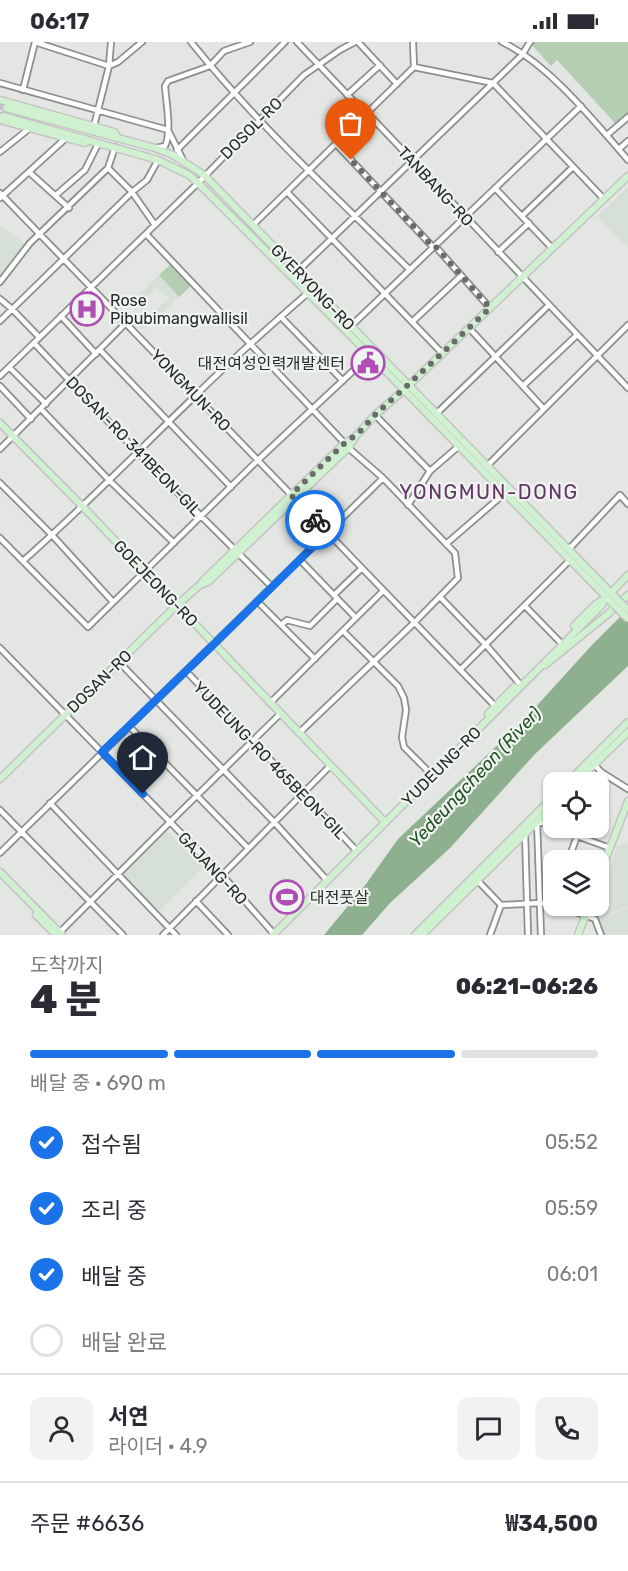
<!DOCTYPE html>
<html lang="ko">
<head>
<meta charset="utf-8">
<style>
	body { margin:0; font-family:Rubik,"Noto Sans KR",sans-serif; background:#f2f2f3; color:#2b2b33; height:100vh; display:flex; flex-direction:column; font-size:22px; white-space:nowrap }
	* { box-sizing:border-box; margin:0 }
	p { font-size:20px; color:#7c7c81 }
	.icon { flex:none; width:33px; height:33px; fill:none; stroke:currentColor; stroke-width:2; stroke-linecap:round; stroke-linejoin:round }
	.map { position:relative; height:893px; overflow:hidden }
	.drawer { display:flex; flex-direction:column; background:#fff; flex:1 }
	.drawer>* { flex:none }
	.tools { position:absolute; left:543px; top:730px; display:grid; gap:12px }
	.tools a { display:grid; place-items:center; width:66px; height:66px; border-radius:12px; background:#fff; box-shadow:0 2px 4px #0004; font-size:30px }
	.pin { position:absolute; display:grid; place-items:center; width:51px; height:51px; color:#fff; margin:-62px -26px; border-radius:50% 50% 50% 0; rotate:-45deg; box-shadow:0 0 6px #0007 }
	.pin .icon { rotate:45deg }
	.courier { position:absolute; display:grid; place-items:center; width:60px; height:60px; margin:-30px; border:4px solid #1a73e8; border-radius:50%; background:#fff; color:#222; box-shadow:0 2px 8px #0007 }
	.head em { font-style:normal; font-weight:800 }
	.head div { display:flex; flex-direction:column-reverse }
	.head { display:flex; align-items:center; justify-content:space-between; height:102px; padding:0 30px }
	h1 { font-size:39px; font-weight:800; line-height:45px }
	.bar { display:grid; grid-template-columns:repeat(4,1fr); gap:9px 6px; align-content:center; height:72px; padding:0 30px }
	.bar i { height:8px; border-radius:4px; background:#e1e1e2 }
	.bar .on { background:#1a73e8 }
	.bar p { grid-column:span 4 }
	.line { display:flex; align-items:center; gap:15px; padding:0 30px; border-top:2px solid #e1e1e2 }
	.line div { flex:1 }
	.round { display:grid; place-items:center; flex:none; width:63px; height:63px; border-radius:12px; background:#f2f2f3 }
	ol { padding:0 30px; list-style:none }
	li { display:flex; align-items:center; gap:18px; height:66px }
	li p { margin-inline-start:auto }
	li .icon { padding:6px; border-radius:50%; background:#1a73e8; color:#fff; stroke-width:4 }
	li:last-child { color:#7c7c81 }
	li i { width:33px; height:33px; border:3px solid #e1e1e2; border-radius:50% }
	.status { display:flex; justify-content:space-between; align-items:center; height:42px; padding:0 30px; background:#fff; direction:ltr }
	.status svg { height:16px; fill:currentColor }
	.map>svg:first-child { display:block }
</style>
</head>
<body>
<div class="status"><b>06:17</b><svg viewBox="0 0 49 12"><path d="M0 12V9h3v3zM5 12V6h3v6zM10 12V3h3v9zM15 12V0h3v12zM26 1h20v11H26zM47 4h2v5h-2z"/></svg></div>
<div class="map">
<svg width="628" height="893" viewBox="0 0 628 893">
	<rect width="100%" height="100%" fill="#e3e6e3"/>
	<!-- built -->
	<path fill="#d6e0d6" d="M628,145v61l-31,-32z
		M0,184l25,17 -25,33z
		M159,233l20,22 -35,33 -6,-6 31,-25 -12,-12 -21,19 -5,-4z
		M166,788l37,38 -44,43 -37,-38z
		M628,801v63l-25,10 -10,-5 2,-5h3l1,-10 18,-50z
		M628,866v27h-25l-6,-20 6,2z"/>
	<!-- green -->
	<path fill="#b3ceb2" d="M533,0h95v72l-7,4 -5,6 -59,-64 -6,6 -20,-22z
		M171,222l5,1 16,20 -13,12 -20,-22z"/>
	<!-- water -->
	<path fill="#8fb08f" d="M628,567v57l-93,88 -85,94 -60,55 -28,32h-38l42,-51 32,-45 124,-117 70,-77z"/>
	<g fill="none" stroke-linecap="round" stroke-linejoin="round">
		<!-- major-tunnel -->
		<path stroke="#bec0be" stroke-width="6" stroke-dasharray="6 3" stroke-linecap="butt" d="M0,64l6,2"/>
		<!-- minor casing -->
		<g stroke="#8c908c" stroke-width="8">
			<path id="minor" d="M35,0l74,24 9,-4 24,-20
				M191,0c66,82 144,154 219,228
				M297,0l67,70 9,7 39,41 216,228
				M358,0l39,42
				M502,0c48,23 91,78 126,118
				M414,25l79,16 111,116
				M0,41l168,47
				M23,48l12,-48
				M347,53l33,-30
				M94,84l15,-60 2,-24
				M169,90l14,28
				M607,93l21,-18
				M336,102l96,102h3l55,62
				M156,106l9,-2c7,-14 1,-44 0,-60l3,-5 42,-15 14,-15 26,-9
				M619,107l9,-8
				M177,108l108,-108
				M0,110l30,-24
				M108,126l24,24 23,33
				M29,130l40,36
				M495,146l57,60
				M287,150l155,161
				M0,151l496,514
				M56,153l29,-25 12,-24
				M0,156l66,-60
				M522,174l51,-49
				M253,183l161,-158 -1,-25
				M146,192l206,217 31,27 72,75 3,25 -44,45 -115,110
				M498,210l31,-29
				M298,229l224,-216 8,-13
				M0,240l30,-39 78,-75 7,-21
				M0,257l12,10 27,28
				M61,274l35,38
				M281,275l62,64
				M0,279l132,-129 15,-12 11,-20
				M412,280l49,-46
				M351,284l230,-220
				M469,286l75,81
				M34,301l104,110 134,134
				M100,308l131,137
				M9,325l37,37
				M0,334l198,-193 106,-108 36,-25 15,-8
				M524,343l53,-50
				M0,344l31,33
				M41,367l68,71 65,63
				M437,371l112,-108
				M375,373l55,56
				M0,407l126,-126
				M488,423l140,-140
				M0,441l52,52 61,67
				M408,463l22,-34 29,-25
				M0,496l88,89 170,-167 112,-105
				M446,502l59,-51
				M569,507l51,-54 8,9
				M300,518l56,58
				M23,519c59,-52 114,-109 171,-164 37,-37 76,-71 115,-105
				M334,553l28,-27
				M440,555l46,48 33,38
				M258,560l57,57
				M525,564l34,35
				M281,583l6,-5 23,6 27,-27
				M343,589l55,55 6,12 2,12 -4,27 2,10 25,25
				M0,606l222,227 52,59
				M119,620l155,160 51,56
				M460,628l110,-110
				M186,629l168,177
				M270,661l113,-112
				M129,684l119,122
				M594,722l7,8 27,17
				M597,741l4,-11
				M50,761l126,132
				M0,768l123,125
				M555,786l55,20
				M525,791l3,102
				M0,811l383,-375
				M568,819l12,-33
				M478,839l23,24
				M196,859l32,34
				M559,864l36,13 6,16
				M58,892l112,-112 110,-108
				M163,893l167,-169
				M490,893l11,-30 39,-2 14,1
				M541,893l-4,-114 17,6"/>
		</g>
		<!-- major casing -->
		<g stroke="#c3c3c3" stroke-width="9">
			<path id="major" d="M0,58l114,32 4,6
				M6,66l149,40 18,7 31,20 414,425
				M3,74l155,44 31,15 9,8 172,172 244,250
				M0,78l85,23
				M0,381l82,83 303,316
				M200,543l5,-6 140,-136 10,-6
				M574,584l22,-22 8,-5
				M545,623l63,-51 20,-19
				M488,672l26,-27
				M0,737l177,-174 23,-20 8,-3 141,-135 6,-10 20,-22 29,-25 224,-214
				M567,741l61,-61
				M575,741l53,-51
				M0,830l62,63
				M598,837l30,-78
				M36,873l20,20
				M273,893l328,-329 6,-9 21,-22
				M415,893l139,-139
				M422,893l132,-130
				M578,893l11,-29"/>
		</g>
		<!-- minor -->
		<use href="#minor" stroke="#fff" stroke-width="4.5"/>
		<!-- major -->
		<use href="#major" stroke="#d0f1d0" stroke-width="6"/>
		<!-- major-bridge casing -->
		<g stroke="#c3c3c3" stroke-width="9" stroke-linecap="butt">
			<path id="major-bridge" d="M618,558l10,10
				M614,563l14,14"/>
		</g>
		<!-- major-bridge -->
		<use href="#major-bridge" stroke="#d0f1d0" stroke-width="6"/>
	</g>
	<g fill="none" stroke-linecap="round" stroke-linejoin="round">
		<!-- done -->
		<path stroke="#696c69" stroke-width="6" stroke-dasharray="0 10.8" d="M315,478l-24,-25 57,-55c13,-6 20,-19 30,-28 38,-34 75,-69 112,-104l-55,-62h-3l-81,-86"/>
		<!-- route -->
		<path stroke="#1a73e8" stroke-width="8" d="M143,752l-41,-42 112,-108 113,-111 -12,-13"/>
	</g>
	<!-- icons -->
	<defs>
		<g id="hospital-ring" transform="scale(1.725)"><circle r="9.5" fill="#f0f4f0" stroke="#af4eb5" stroke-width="1.5"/><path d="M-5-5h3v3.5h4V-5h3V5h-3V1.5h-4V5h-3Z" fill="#af4eb5"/></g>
		<g id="civic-ring" transform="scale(1.725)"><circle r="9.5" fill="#f0f4f0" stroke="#af4eb5" stroke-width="1.5"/><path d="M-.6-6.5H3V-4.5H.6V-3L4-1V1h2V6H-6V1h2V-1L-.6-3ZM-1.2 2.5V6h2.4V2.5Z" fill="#af4eb5"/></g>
		<g id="stadium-ring" transform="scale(1.725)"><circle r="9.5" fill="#f0f4f0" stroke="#af4eb5" stroke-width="1.5"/><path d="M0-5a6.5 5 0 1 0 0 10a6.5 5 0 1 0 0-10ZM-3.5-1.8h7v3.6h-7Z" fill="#af4eb5"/></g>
	</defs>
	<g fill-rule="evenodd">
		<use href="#hospital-ring" x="87" y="267"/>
		<use href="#civic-ring" x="368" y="321"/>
		<use href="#stadium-ring" x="287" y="855"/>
	</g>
	<g text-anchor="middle" stroke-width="4.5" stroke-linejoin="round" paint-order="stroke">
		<!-- street labels -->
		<g font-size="16" fill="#282a28" stroke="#f0f4f0">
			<text transform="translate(251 86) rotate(-45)" y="6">DOSOL-RO</text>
			<text transform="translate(436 144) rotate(47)" y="6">TANBANG-RO</text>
			<text transform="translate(313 245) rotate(46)" y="6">GYERYONG-RO</text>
			<text transform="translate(191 348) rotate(46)" y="6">YONGMUN-RO</text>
			<text transform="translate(134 404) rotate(46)" y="6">DOSAN-RO 341BEON-GIL</text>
			<text transform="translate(156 541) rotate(46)" y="6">GOEJEONG-RO</text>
			<text transform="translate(99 639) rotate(-44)" y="6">DOSAN-RO</text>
			<text transform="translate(270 718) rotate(46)" y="6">YUDEUNG-RO 465BEON-GIL</text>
			<text transform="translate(441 724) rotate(-45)" y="6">YUDEUNG-RO</text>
			<text transform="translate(213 826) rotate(47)" y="6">GAJANG-RO</text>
		</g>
		<!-- poi labels -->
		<g font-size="16" fill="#282a28" stroke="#f0f4f0" text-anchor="start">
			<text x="110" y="264">Rose<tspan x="110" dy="18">Pibubimangwallisil</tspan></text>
			<text x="345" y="327" text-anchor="end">대전여성인력개발센터</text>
			<text x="310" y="861">대전풋살</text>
		</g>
		<!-- water labels -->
		<g font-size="18" font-style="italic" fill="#205024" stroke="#f0f4f0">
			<text transform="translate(475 735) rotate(-47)" y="6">Yedeungcheon (River)</text>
		</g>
		<!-- quarter labels -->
		<g font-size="20" letter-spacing="1.5" fill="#653568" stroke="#f0f4f0">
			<text x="489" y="457">YONGMUN-DONG</text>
		</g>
	</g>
</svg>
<div class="tools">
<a><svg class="icon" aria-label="locate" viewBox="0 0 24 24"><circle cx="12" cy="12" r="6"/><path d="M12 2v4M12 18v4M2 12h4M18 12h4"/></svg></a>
<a><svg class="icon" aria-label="layers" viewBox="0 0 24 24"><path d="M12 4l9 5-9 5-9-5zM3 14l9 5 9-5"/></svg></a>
</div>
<div class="pin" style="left:351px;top:118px;background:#ea580c"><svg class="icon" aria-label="bag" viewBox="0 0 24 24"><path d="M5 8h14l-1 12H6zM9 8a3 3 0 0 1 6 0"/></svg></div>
<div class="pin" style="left:143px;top:752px;background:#1f2937"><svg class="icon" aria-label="home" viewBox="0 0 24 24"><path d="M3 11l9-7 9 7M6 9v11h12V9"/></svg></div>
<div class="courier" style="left:315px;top:478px"><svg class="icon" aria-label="bike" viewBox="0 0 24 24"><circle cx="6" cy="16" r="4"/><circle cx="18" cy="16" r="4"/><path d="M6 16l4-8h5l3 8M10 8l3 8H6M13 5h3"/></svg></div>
</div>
<section class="drawer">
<div class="head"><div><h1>4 분</h1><p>도착까지</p></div><em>06:21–06:26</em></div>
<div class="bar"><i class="on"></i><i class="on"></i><i class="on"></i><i></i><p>배달 중 · 690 m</p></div>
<ol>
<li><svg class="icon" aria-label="check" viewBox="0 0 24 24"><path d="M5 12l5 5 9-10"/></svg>접수됨<p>05:52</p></li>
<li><svg class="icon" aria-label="check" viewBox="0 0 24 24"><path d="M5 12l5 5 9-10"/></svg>조리 중<p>05:59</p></li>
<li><svg class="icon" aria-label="check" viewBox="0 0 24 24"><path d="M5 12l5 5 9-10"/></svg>배달 중<p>06:01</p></li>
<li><i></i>배달 완료</li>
</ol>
<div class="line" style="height:108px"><a class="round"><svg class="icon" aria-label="person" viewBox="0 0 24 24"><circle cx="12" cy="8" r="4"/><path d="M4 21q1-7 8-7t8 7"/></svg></a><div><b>서연</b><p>라이더 · 4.9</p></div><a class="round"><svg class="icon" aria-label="chat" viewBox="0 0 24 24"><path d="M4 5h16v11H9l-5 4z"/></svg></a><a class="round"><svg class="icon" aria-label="phone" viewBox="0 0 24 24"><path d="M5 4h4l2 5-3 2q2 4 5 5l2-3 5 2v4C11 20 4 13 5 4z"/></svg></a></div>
<div class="line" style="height:78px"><div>주문 #6636</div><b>₩34,500</b></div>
</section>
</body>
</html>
